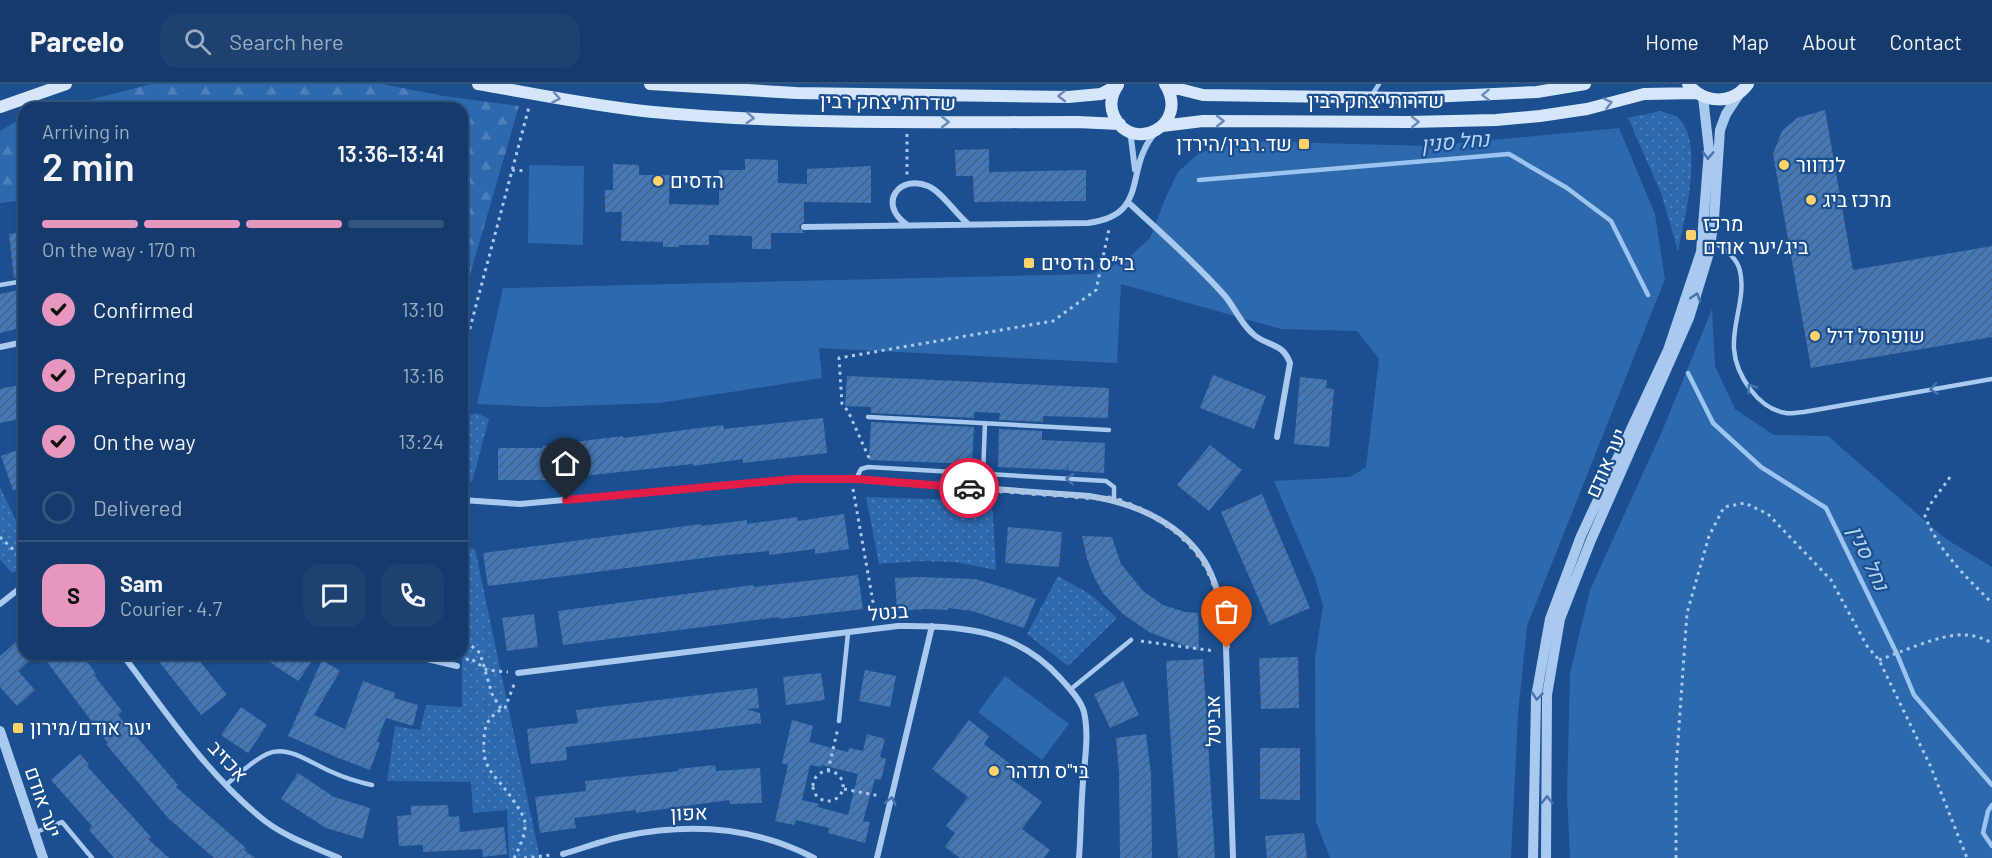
<!DOCTYPE html>
<html lang="en">
<head>
<meta charset="utf-8">
<style>
	body { margin:0; font-family:Barlow,Heebo,sans-serif; background:#1d4271; color:#f1f3f6; height:100vh; display:flex; flex-direction:column; font-size:22px; white-space:nowrap }
	* { box-sizing:border-box; margin:0 }
	p { font-size:20px; color:#9dadc1 }
	.icon { flex:none; width:33px; height:33px; fill:none; stroke:currentColor; stroke-width:2; stroke-linecap:round; stroke-linejoin:round }
	.map { position:relative; flex:1; overflow:hidden }
	.details { position:absolute; left:18px; top:18px; width:450px; height:558px; display:flex; flex-direction:column; background:#143b6b; border-radius:18px; box-shadow:0 2px 4px #0004,0 0 0 2px #33557e }
	.details>* { flex:none }
	.pin { position:absolute; display:grid; place-items:center; width:51px; height:51px; color:#fff; margin:-62px -26px; border-radius:50% 50% 50% 0; rotate:-45deg; box-shadow:0 0 6px #0007 }
	.pin .icon { rotate:45deg }
	.courier { position:absolute; display:grid; place-items:center; width:60px; height:60px; margin:-30px; border:4px solid #e11d48; border-radius:50%; background:#fff; color:#222; box-shadow:0 2px 8px #0007 }
	.headline em { font-style:normal; font-weight:600 }
	.headline div { display:flex; flex-direction:column-reverse }
	.headline { display:flex; align-items:center; justify-content:space-between; height:102px; padding:0 24px }
	h1 { font-size:39px; font-weight:600; line-height:45px }
	.bar { display:grid; grid-template-columns:repeat(4,1fr); gap:9px 6px; align-content:center; height:72px; padding:0 24px }
	.bar i { height:8px; border-radius:4px; background:#33557e }
	.bar .current { background:#e797bd }
	.bar p { grid-column:span 4 }
	.line { display:flex; align-items:center; gap:15px; padding:0 24px; border-top:2px solid #33557e }
	.line div { flex:1 }
	.round { display:grid; place-items:center; flex:none; width:63px; height:63px; border-radius:18px; background:#1d4271 }
	ol { padding:0 24px; list-style:none }
	li { display:flex; align-items:center; gap:18px; height:66px }
	li p { margin-inline-start:auto }
	li .icon { padding:6px; border-radius:50%; background:#e797bd; color:#111; stroke-width:4 }
	li:last-child { color:#9dadc1 }
	li i { width:33px; height:33px; border:3px solid #33557e; border-radius:50% }
	header { display:flex; align-items:center; gap:36px; box-sizing:border-box; height:84px; padding:0 30px; background:#143b6b; border-bottom:2px solid #33557e }
	header strong { font-size:28px }
	nav { display:flex; gap:33px; margin-inline-start:auto; font-size:21px }
	.search { width:420px; height:54px; background:#1d4271; display:flex; align-items:center; gap:15px; box-sizing:border-box; padding:0 21px; border-radius:18px; color:#9dadc1; font-size:22px }
	.map>svg:first-child { display:block }
</style>
</head>
<body>
<header>
<strong>Parcelo</strong>
<div class="search"><svg class="icon" aria-label="search" viewBox="0 0 24 24"><circle cx="10" cy="10" r="6"/><path d="M15 15l6 6"/></svg>Search here</div>
<nav><a>Home</a><a>Map</a><a>About</a><a>Contact</a></nav>
</header>
<div class="map">
<svg width="1992" height="774" viewBox="0 0 1992 774">
	<defs>
		<pattern id="forest-firs" width="22" height="20" patternUnits="userSpaceOnUse" patternTransform="scale(1.5)"><rect width="22" height="20" fill="#2e69ad"/><path d="M5 1l3.5 6h-7zM16 11l3.5 6h-7z" fill="#4d80b9"/></pattern>
		<pattern id="park-dots" width="8" height="8" patternUnits="userSpaceOnUse" patternTransform="scale(1.5)"><rect width="8" height="8" fill="#2e69ad"/><path d="M2 2h.1M6 6h.1" fill="none" stroke="#4d80b9" stroke-width="1.8" stroke-linecap="round"/></pattern>
		<pattern id="building-hatch" width="6" height="6" patternUnits="userSpaceOnUse" patternTransform="scale(1.5)"><rect width="6" height="6" fill="#4478b7"/><path d="M-1 1l2-2M0 6l6-6M5 7l2-2" fill="none" stroke="#486282"/></pattern>
	</defs>
	<rect width="100%" height="100%" fill="#1b4f8f"/>
	<!-- green -->
	<path fill="#2e69ad" d="M1619,44l36,86 10,65 -138,347 -9,88 -7,144h-181l-14,-36 -1,-164 8,-52 -8,-28 -41,-97 76,-4 16,-10 13,-108 -22,-28 -76,-2 -160,-45 -4,79 -298,-15 3,30 -163,25 -115,4 -67,-3 26,-116 588,-14 34,-13 25,-23 16,-41 12,-25 21,-19 43,-12 188,5z
		M529,81l55,1 -1,79 -55,-2z
		M1712,225l3,57 20,43 39,26 54,1 118,103 46,28v291h-422l-3,-63 3,-122 20,-83 73,-161z
		M1005,592l64,48 -27,36 -64,-48z"/>
	<!-- forest -->
	<path fill="url(#forest-firs)" d="M151,0h231l61,12 76,10 -57,196v-194h-403z
		M24,33v83l-24,3v-72z"/>
	<!-- park -->
	<path fill="url(#park-dots)" d="M1660,27c5,2 14,3 18,7 27,23 6,103 0,133l-17,-58 -33,-75z
		M477,329l12,6 -17,63 -10,-2v-63z
		M0,403l24,51v29l-12,6 -12,-13z
		M866,413l126,4 4,69 -41,-8 -36,-1 -40,3z
		M462,464l13,1 65,309h-31l-2,-48 -34,3 -2,-31 -84,-1 8,-55 25,4 6,-25 36,2z
		M1058,492l33,19 26,23 -49,48 -41,-32z"/>
	<g fill="none" stroke-linecap="round" stroke-linejoin="round">
		<!-- stream -->
		<path stroke="#9cc4f0" stroke-width="4.5" d="M1199,96l310,-26 58,34 44,33 37,74
			M1688,289l25,50 48,44 65,41 71,146 17,41 78,90
			M1992,721l-4,6 -5,22 9,13"/>
	</g>
	<!-- building -->
	<path fill="url(#building-hatch)" fill-rule="evenodd" d="M1825,26l28,160 139,-24v91l-181,31 -38,-214 9,-23 15,-13z
		M989,65v23l97,-2v31l-112,1 -1,-26h-17l-1,-26z
		M745,75l33,1v23l29,1v-15l64,-3v37l-67,-1v20l-5,4 5,7h-33v16h-19v-13l-43,-1v10h-30v2h-16v-5l-42,-1 1,-29h-17v-22h8v-26l26,1v10h31l-1,29 50,1v-35h26z
		M24,148v45l-10,1 -5,-44z
		M24,205v38l-24,6v-39z
		M1213,291l53,21 -12,33 -54,-21z
		M847,292l262,12 -1,30 -65,-2v6l-44,-2 1,-7 -26,-1v6l-103,-5v-6l-26,-1z
		M1300,293l27,3 -1,8 8,1 -5,58 -35,-3z
		M24,300v34l-24,5v-34z
		M823,334l4,35 -84,10v-4l-50,7v-2l-146,16h-49v-32h45l-1,-2 81,-10v2l100,-13 1,4z
		M871,338l103,5 -2,37 -103,-4z
		M999,345l43,2v9l63,3 -1,30 -35,-2 -1,-6 -1,5 -69,-3z
		M1210,361l32,25 -33,41 -32,-26z
		M24,364v39l-11,3 -12,-34z
		M1262,410l48,114 -40,17 -49,-113z
		M844,430l5,35 -34,5v-5l-46,6v-4l-50,5 -231,30 -5,-33 218,-29v2l46,-6v4l50,-7 1,4z
		M1008,443l54,5 -3,35 -54,-4z
		M1082,452l30,1 9,27 22,27 20,14 22,7 13,1 1,38 -50,-19 -26,-18 -20,-21 -9,-16 -7,-18z
		M858,491l5,34 -84,10v-2l-216,28 -5,-34 195,-26 1,2z
		M917,493l58,2 30,9 31,11 -12,29 -52,-17 -24,-3v2l-21,-1 -30,2 -2,-33z
		M534,530l4,33 -31,4 -5,-33z
		M24,551v19h12l-18,17 17,19 -18,16 -17,-19v-31z
		M41,570h41l14,20 -2,1 28,36 -4,4 60,70 -2,2 70,61 -2,2 11,8h-41l-46,-40 -62,-74 2,-1z
		M153,570h41l33,41 -26,20z
		M278,570h39l-19,27 -27,-18z
		M1298,573l1,51 -38,1 -2,-51z
		M1203,575l12,199h-37l-12,-197z
		M322,576l18,11 -26,44 31,14 18,-48 32,12 -1,5 24,7 -5,21 -27,-8 -9,23 3,2 -10,27 -34,-13 -48,-21z
		M865,586l31,6 -6,31 -31,-6z
		M821,589l4,27 -39,5 -3,-28z
		M1123,597l16,34 -29,13 -16,-34z
		M757,604l2,20 -13,1 14,4 1,10 -195,24 1,13 -36,4 -4,-35 51,-6 -2,-13z
		M241,623l26,18 -19,28 -27,-18z
		M792,636l21,6 -4,16 39,10 1,-4 14,3 4,-17 18,5 -5,18 6,2 -5,21 -6,-1 -12,42 7,1 -5,21 -37,-10 1,-5 -33,-8 -2,5 -19,-4 13,-56 -6,-2zM810,681l11,2 1,-2 36,9 -10,41 -30,-8 1,-3 -17,-4z
		M969,636l20,16 -5,8 33,25 -7,9 32,24 -20,27 28,21 -6,8h-84l-15,-11 10,-14 -9,-7 22,-29 -36,-28z
		M1146,650l5,40 1,84h-32l-1,-87 -3,-33z
		M1260,664h40v52l-40,-1z
		M80,670l9,10 -2,2 64,71 -3,2 21,19h-55l-25,-28 3,-4 -41,-46z
		M715,681l1,6 44,-3 2,35 -32,1 -1,-4 -93,13v-3l-62,8 2,10 -36,5 -5,-36 51,-6 -1,-10 94,-10 -1,-2z
		M298,689l36,24 36,11 -7,31 -37,-11 -45,-29z
		M448,721l1,12 10,-1 1,16 44,-5 3,27 -24,3 -1,-8 -59,3v-7l-24,1 -2,-30 14,-1v-9z
		M1304,749l3,25h-40l-2,-22z"/>
	<g fill="none" stroke-linecap="round" stroke-linejoin="round">
		<!-- path -->
		<path stroke="#a9c9ee" stroke-width="3" stroke-dasharray="3 4.5" stroke-linecap="butt" d="M907,50v41
			M512,86l15,1
			M462,274l67,-251
			M869,374l-21,-47 -6,-7 -3,-46 214,-37 43,-31 13,-61
			M1950,393c-9,14 -20,24 -25,39 13,34 41,61 67,87
			M853,405l23,130
			M0,453l24,23
			M462,505l3,3 2,14v23l2,15 11,9 12,41 9,15
			M1141,557l74,10
			M466,576l4,-2 17,12 21,2
			M1879,576c22,-8 64,-27 86,-25 10,0 19,4 27,8
			M813 702a15 15 0 1 1 30 0a15 15 0 1 1-30 0Z
			M828,687l10,-43
			M844,705l36,7
			M514,774c5,-9 12,-25 11,-35 -1,-7 -6,-14 -10,-20 -20,-32 -36,-30 -30,-73 2,-10 11,-19 20,-22l10,-26
			M524,774l28,-3
			M1676,774v-89l11,-156 22,-77 15,-29 21,-4 23,11 63,66 36,66 12,14 51,105 37,93"/>
		<!-- service -->
		<path stroke="#a9c9ee" stroke-width="4.5" d="M1372,11l7,-11
			M1713,157c11,8 24,16 27,30 6,26 -8,52 -6,78 2,26 24,60 52,64 5,1 12,-1 18,-1l188,-33
			M0,201l24,-4
			M868,333l241,13
			M983,390l2,-51
			M856,395l5,-10 7,-2 238,14 8,6v12
			M1071,605l60,-49
			M839,637l9,-88
			M226,701c13,-11 26,-24 41,-31 21,-10 45,10 65,18 13,6 26,10 40,13
			M36,748l26,-10 30,36"/>
		<!-- minor -->
		<path stroke="#a9c9ee" stroke-width="6" d="M1128,49l3,5 4,32
			M1129,119c32,30 67,60 96,93 10,12 15,26 27,37 14,14 30,8 38,30l-13,74
			M906,140c-29,-21 -6,-50 22,-38 13,5 27,27 40,38
			M804,143l284,-4c63,-8 35,-53 67,-90
			M0,263l24,-5
			M462,416l58,4 275,-25h61l233,17c42,6 87,25 112,60 13,18 18,41 24,61l8,241
			M0,520l24,-19
			M122,570c44,58 85,121 143,167 21,16 49,26 74,37
			M406,570l51,12
			M518,589l380,-47c62,-1 119,3 163,53 8,9 20,21 23,33 5,22 1,47 -1,69 -2,25 -2,51 -4,77
			M563,770c21,-6 41,-14 62,-18 64,-13 130,-9 189,22
			M877,774l55,-232"/>
		<!-- tertiary -->
		<path stroke="#a9c9ee" stroke-width="10" d="M0,647l43,127
			M1533,774l3,-161 14,-78 31,-83 87,-186 33,-98 8,-102 -6,-53
			M1546,774l1,-163 13,-76 31,-79 98,-222 20,-65 5,-34 6,-89 6,-16 14,-21"/>
		<!-- secondary -->
		<path stroke="#d6e6fa" stroke-width="12" d="M478,0c58,10 116,22 175,28 141,13 283,10 424,10l43,2
			M650,0l146,9 272,4 33,-3 17,-9
			M1688,0c16,20 44,21 60,0
			M1118,1c-7,10 -9,20 -4,31 18,39 77,9 51,-32
			M1167,2l36,9 205,3 129,-6 48,-8
			M0,23l66,-23
			M1162,42l41,-5 206,1 87,-2 44,-4 47,-7 57,-15 53,-1"/>
	</g>
	<!-- one-way arrows -->
	<defs><path id="oneway-chevron" d="M-2-3.5L2.5 0L-2 3.5" fill="none" stroke-width="1.6" stroke-linecap="round" stroke-linejoin="round" transform="scale(1.5)"/></defs>
	<g stroke="#668bba">
		<use href="#oneway-chevron" transform="translate(1486 11) rotate(178)"/>
		<use href="#oneway-chevron" transform="translate(1062 12) rotate(180)"/>
		<use href="#oneway-chevron" transform="translate(556 14) rotate(10)"/>
		<use href="#oneway-chevron" transform="translate(1608 19) rotate(-14)"/>
		<use href="#oneway-chevron" transform="translate(750 34) rotate(3)"/>
		<use href="#oneway-chevron" transform="translate(1220 37)"/>
		<use href="#oneway-chevron" transform="translate(945 38)"/>
		<use href="#oneway-chevron" transform="translate(1415 38) rotate(-1)"/>
	</g>
	<g stroke="#4674ac">
		<use href="#oneway-chevron" transform="translate(1708 71) rotate(92)"/>
		<use href="#oneway-chevron" transform="translate(1696 213) rotate(-72)"/>
		<use href="#oneway-chevron" transform="translate(1751 304) rotate(-125)"/>
		<use href="#oneway-chevron" transform="translate(1934 305) rotate(170)"/>
		<use href="#oneway-chevron" transform="translate(1070 395) rotate(-177)"/>
		<use href="#oneway-chevron" transform="translate(1537 612) rotate(96)"/>
		<use href="#oneway-chevron" transform="translate(1547 716) rotate(-90)"/>
		<use href="#oneway-chevron" transform="translate(891 717) rotate(-77)"/>
	</g>
	<g fill="none" stroke-linecap="round" stroke-linejoin="round">
		<!-- done -->
		<path stroke="#afc1d8" stroke-width="6" stroke-dasharray="0 10.8" d="M969,404l145,11c78,28 107,67 113,149"/>
		<!-- route -->
		<path stroke="#e11d48" stroke-width="8" d="M566,416l229,-21h61l113,9"/>
	</g>
	<!-- markers -->
	<g fill="#ffd166" stroke="#1b4f8f" stroke-width="2">
		<rect x="1298" y="54" width="12" height="12" rx="3"/>
		<circle cx="1784" cy="81" r="6"/>
		<circle cx="658" cy="97" r="6"/>
		<circle cx="1811" cy="116" r="6"/>
		<rect x="1685" y="145" width="12" height="12" rx="3"/>
		<rect x="1023" y="173" width="12" height="12" rx="3"/>
		<circle cx="1815" cy="252" r="6"/>
		<rect x="12" y="638" width="12" height="12" rx="3"/>
		<circle cx="994" cy="687" r="6"/>
	</g>
	<g text-anchor="middle" stroke-width="4.5" stroke-linejoin="round" paint-order="stroke">
		<!-- street labels -->
		<g font-size="20" fill="#fff" stroke="#1b4f8f">
			<text x="1376" y="24">שדרות יצחק רבין</text>
			<text transform="translate(888 18) rotate(1)" y="7">שדרות יצחק רבין</text>
			<text transform="translate(1606 379) rotate(-66)" y="7">יער אודם</text>
			<text transform="translate(888 528) rotate(-5)" y="7">בנטל</text>
			<text transform="translate(1213 637) rotate(-91)" y="7">אביטל</text>
			<text transform="translate(228 677) rotate(47)" y="7">אכזיב</text>
			<text transform="translate(43 718) rotate(71)" y="7">יער אודם</text>
			<text transform="translate(689 729) rotate(-2)" y="7">אפון</text>
		</g>
		<!-- poi labels -->
		<g font-size="20" fill="#fff" stroke="#1b4f8f" text-anchor="start">
			<text x="1292" y="67" text-anchor="end">שד.רבין/הירדן</text>
			<text x="1796" y="88">לנדוור</text>
			<text x="670" y="104">הדסים</text>
			<text x="1823" y="123">מרכז ביג</text>
			<text x="1703" y="147">מרכז<tspan x="1703" dy="23">ביג/יער אודם</tspan></text>
			<text x="1041" y="186">בי״ס הדסים</text>
			<text x="1827" y="259">שופרסל דיל</text>
			<text x="30" y="651">יער אודם/מירון</text>
			<text x="1006" y="694">בי"ס תדהר</text>
		</g>
		<!-- water labels -->
		<g font-size="21" font-style="italic" fill="#b5d3f5" stroke="#1b4f8f">
			<text transform="translate(1455 58) rotate(-5)" y="7">נחל סנין</text>
			<text transform="translate(1868 474) rotate(65)" y="7">נחל סנין</text>
		</g>
	</g>
</svg>
<div class="pin" style="left:1227px;top:564px;background:#ea580c"><svg class="icon" aria-label="bag" viewBox="0 0 24 24"><path d="M5 8h14l-1 12H6zM9 8a3 3 0 0 1 6 0"/></svg></div>
<div class="pin" style="left:566px;top:416px;background:#1f2937"><svg class="icon" aria-label="home" viewBox="0 0 24 24"><path d="M3 11l9-7 9 7M6 9v11h12V9"/></svg></div>
<div class="courier" style="left:969px;top:404px"><svg class="icon" aria-label="car" viewBox="0 0 24 24"><path d="M5 17H2v-5l4-1 3-4h7l3 4 3 1v5h-3M9 17h6M6 11h13"/><circle cx="7" cy="17" r="2"/><circle cx="17" cy="17" r="2"/></svg></div>
<section class="details">
<div class="headline"><div><h1>2 min</h1><p>Arriving in</p></div><em>13:36–13:41</em></div>
<div class="bar"><i class="current"></i><i class="current"></i><i class="current"></i><i></i><p>On the way · 170 m</p></div>
<ol>
<li><svg class="icon" aria-label="check" viewBox="0 0 24 24"><path d="M5 12l5 5 9-10"/></svg>Confirmed<p>13:10</p></li>
<li><svg class="icon" aria-label="check" viewBox="0 0 24 24"><path d="M5 12l5 5 9-10"/></svg>Preparing<p>13:16</p></li>
<li><svg class="icon" aria-label="check" viewBox="0 0 24 24"><path d="M5 12l5 5 9-10"/></svg>On the way<p>13:24</p></li>
<li><i></i>Delivered</li>
</ol>
<div class="line" style="height:108px"><b class="round" style="background:#e797bd;color:#111">S</b><div><b>Sam</b><p>Courier · 4.7</p></div><a class="round"><svg class="icon" aria-label="chat" viewBox="0 0 24 24"><path d="M4 5h16v11H9l-5 4z"/></svg></a><a class="round"><svg class="icon" aria-label="phone" viewBox="0 0 24 24"><path d="M5 4h4l2 5-3 2q2 4 5 5l2-3 5 2v4C11 20 4 13 5 4z"/></svg></a></div>
</section>
</div>
</body>
</html>
